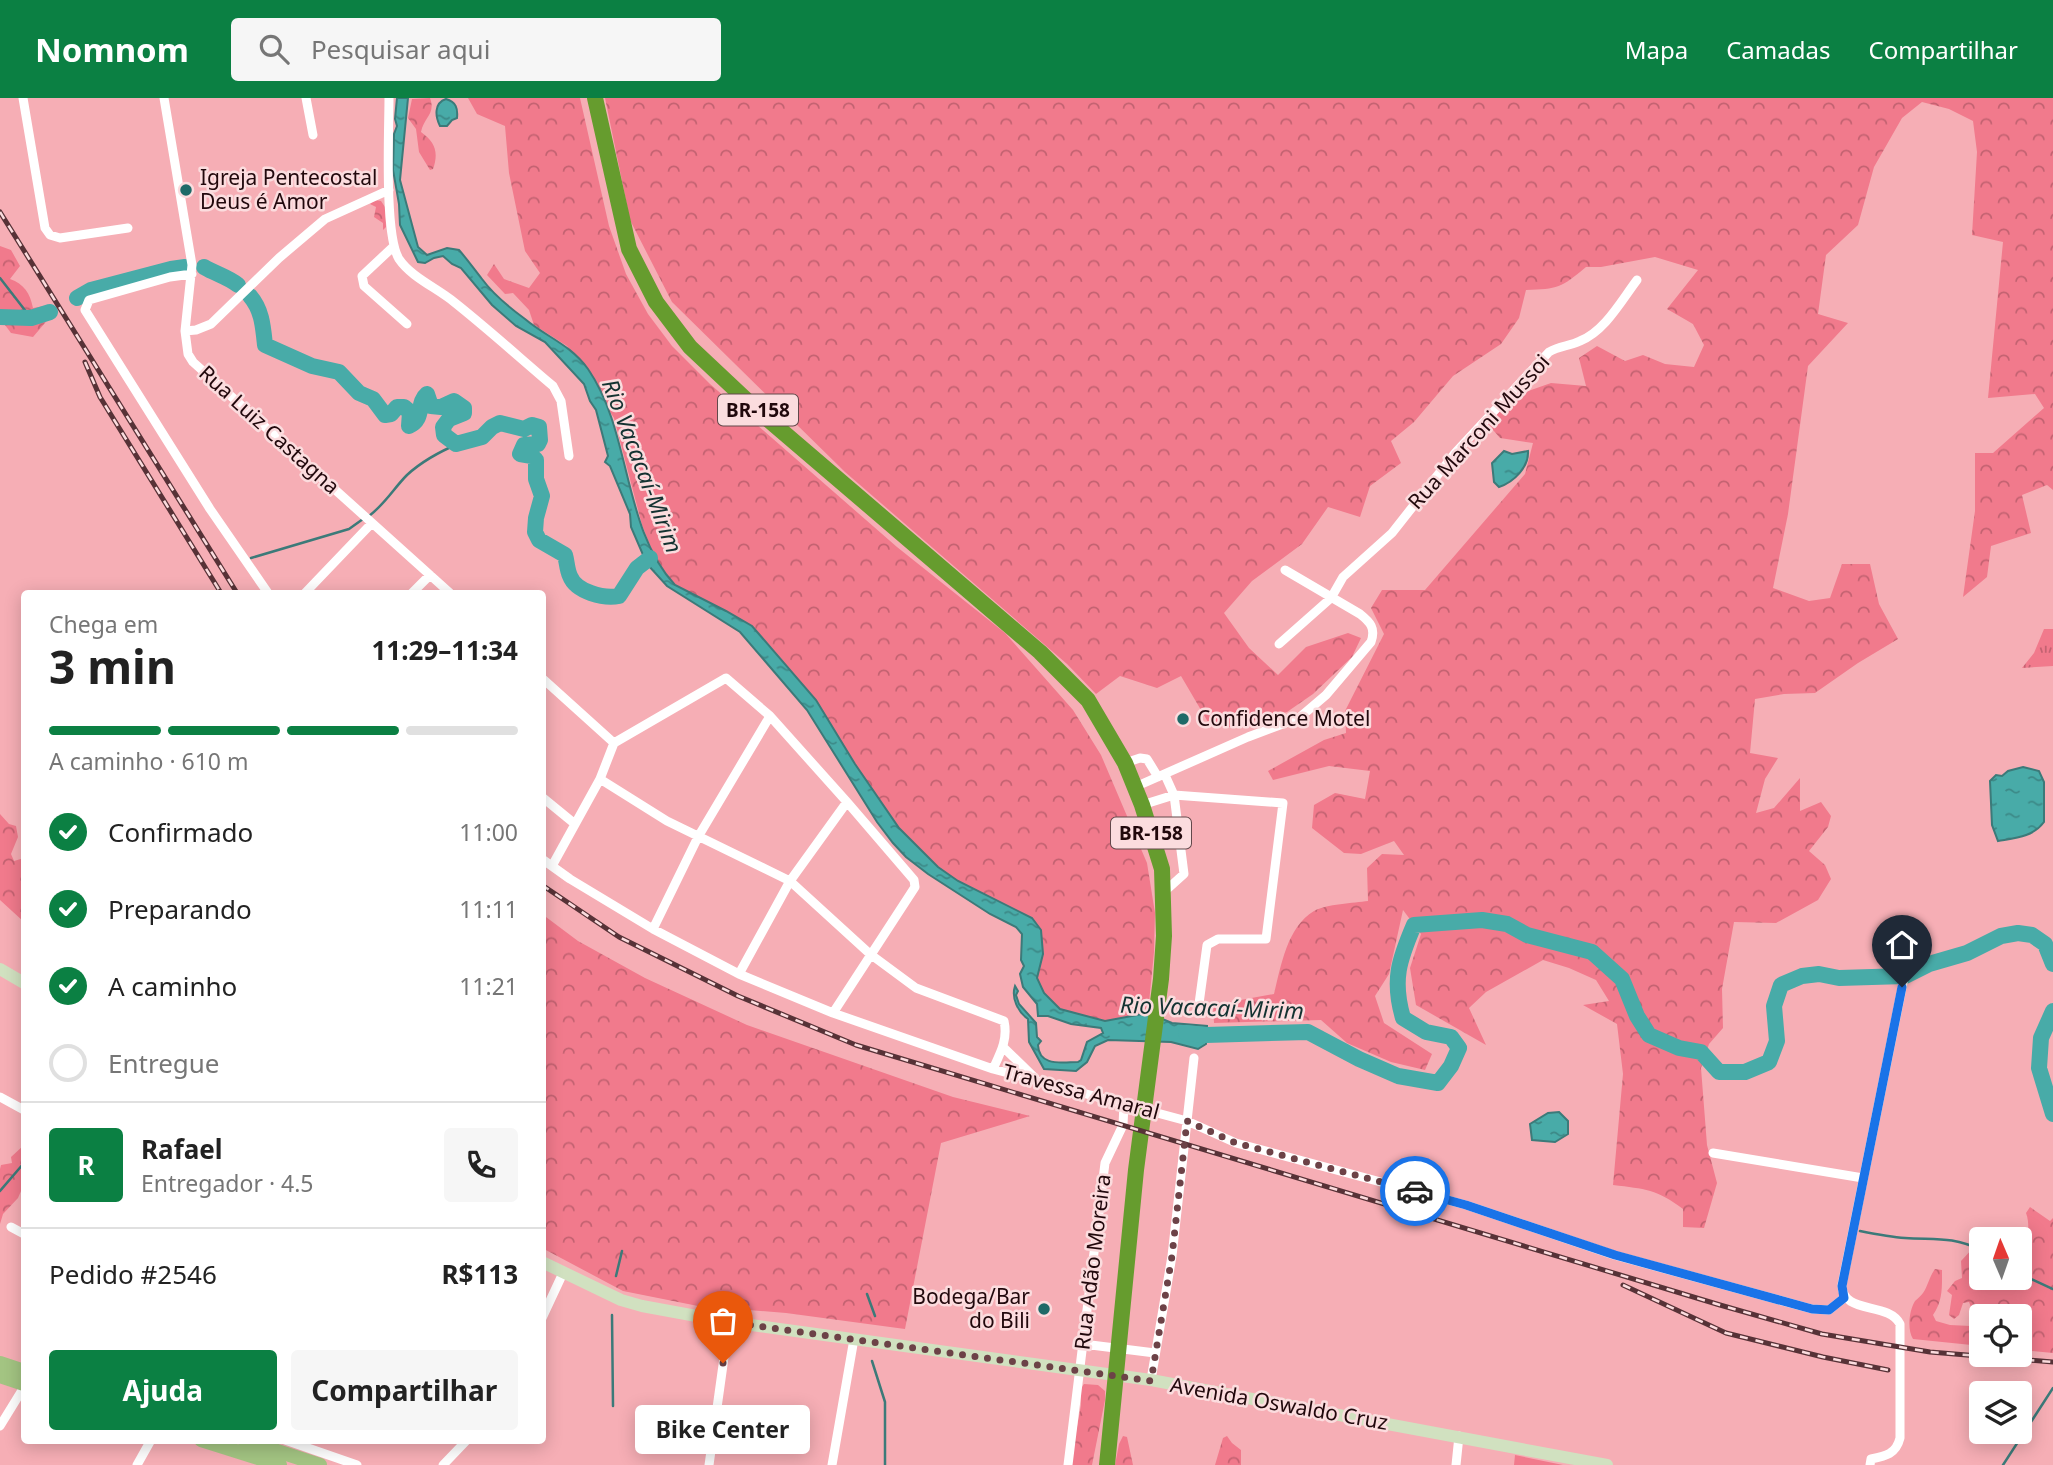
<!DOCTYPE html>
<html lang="pt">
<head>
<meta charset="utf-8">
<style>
	body { margin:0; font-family:"Noto Sans",sans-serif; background:#f6f6f6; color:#222; height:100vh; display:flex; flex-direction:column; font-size:26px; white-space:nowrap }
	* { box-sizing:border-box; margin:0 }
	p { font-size:23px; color:#767676 }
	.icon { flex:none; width:38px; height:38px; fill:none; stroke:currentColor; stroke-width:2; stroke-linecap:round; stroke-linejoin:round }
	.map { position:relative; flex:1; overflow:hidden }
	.sheet { position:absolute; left:21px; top:492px; width:525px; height:854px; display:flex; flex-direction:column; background:#fff; border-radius:7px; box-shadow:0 4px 18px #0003 }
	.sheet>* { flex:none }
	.needle { width:46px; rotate:358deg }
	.tools { position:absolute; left:1969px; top:1129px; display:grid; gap:14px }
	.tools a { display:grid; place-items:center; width:63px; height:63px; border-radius:7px; background:#fff; box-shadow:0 4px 18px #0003; font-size:35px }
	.pin { position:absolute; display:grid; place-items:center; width:60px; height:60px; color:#fff; margin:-72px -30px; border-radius:50% 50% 50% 0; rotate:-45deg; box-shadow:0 0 7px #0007 }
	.pin .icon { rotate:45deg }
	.courier { position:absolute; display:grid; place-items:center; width:70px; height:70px; margin:-35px; border:5px solid #1a73e8; border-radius:50%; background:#fff; color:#222; box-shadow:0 2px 9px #0007 }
	.bubble { position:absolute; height:49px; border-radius:7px; background:#fff; box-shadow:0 4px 18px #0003; font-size:23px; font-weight:700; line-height:49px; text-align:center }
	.summary em { font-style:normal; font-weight:700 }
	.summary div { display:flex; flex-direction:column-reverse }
	.summary { display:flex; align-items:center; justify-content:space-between; height:119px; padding:0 28px }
	h1 { font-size:46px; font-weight:700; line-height:52px }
	.bar { display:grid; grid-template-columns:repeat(4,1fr); gap:10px 7px; align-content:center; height:84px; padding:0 28px }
	.bar i { height:9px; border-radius:5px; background:#e0e0e0 }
	.bar .on { background:#0b8043 }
	.bar p { grid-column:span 4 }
	.line { display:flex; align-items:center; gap:18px; padding:0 28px; border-top:2px solid #e0e0e0 }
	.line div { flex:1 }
	.round { display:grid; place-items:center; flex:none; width:74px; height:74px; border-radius:7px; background:#f6f6f6 }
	ol { padding:0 28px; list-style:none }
	li { display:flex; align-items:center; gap:21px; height:77px }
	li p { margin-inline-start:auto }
	li .icon { padding:7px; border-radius:50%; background:#0b8043; color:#fff; stroke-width:4 }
	li:last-child { color:#767676 }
	li i { width:38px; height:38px; border:4px solid #e0e0e0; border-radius:50% }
	.action { display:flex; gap:14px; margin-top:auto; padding:14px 28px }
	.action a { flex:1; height:80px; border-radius:7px; background:#0b8043; color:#fff; font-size:28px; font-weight:700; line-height:80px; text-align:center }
	.action a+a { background:#f6f6f6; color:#222 }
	header { display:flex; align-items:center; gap:42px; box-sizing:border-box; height:98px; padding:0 35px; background:#0b8043; color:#fff }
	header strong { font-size:33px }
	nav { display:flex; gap:38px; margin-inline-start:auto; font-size:24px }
	.search { width:490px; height:63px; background:#f6f6f6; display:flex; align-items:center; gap:18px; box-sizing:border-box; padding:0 24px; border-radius:7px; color:#767676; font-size:26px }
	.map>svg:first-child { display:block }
</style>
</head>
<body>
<header>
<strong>Nomnom</strong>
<div class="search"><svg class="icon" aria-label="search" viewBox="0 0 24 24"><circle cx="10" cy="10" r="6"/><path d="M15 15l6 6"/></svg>Pesquisar aqui</div>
<nav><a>Mapa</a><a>Camadas</a><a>Compartilhar</a></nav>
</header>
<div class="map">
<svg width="2053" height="1367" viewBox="0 0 2053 1367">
	<defs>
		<pattern id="grass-tufts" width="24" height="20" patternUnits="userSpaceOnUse" patternTransform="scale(1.75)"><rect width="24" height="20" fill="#f17a8c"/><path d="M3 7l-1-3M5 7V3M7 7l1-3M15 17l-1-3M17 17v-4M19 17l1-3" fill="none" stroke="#c36271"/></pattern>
		<pattern id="forest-crowns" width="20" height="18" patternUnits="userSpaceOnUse" patternTransform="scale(1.75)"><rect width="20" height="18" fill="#f17a8c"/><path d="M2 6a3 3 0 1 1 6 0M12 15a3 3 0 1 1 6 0" fill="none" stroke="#c36271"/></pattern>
		<pattern id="water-ripples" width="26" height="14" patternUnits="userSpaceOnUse" patternTransform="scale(1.75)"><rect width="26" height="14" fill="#48aba8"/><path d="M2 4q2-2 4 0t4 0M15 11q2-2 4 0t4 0" fill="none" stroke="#3c8987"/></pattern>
	</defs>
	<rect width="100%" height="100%" fill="#f6aeb5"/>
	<!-- grass -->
	<path fill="url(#grass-tufts)" d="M2044,531h9v37l-31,2 12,-15z
		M1515,1357l48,10h-49z"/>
	<!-- forest -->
	<path fill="url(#forest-crowns)" d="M430,0c6,16 -6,19 -9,34 14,10 18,20 12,37l-3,1 -11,-18 -3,-23 -8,-11 4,-19z
		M468,0h112l29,128 17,48 22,40 24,32 38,38 187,163 108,86 68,77 28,45 46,108 8,50 -1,39 -6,61 -43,8 -45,-12 -16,-16 -7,-15 6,-24 -11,-36 -74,-37 -20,-14 -39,-39 -44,-64 -39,-64 -64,-74 -26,-15 -51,-26 -20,-27 -13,-33 -28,-107 -47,-72 -33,-21 -5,-15 -16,-17 -8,1 -18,-19 7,-11 10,15 25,9 11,-15 -15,-22 -16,-78 -4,-47 -28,-12z
		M605,0h1448v392l-6,-5 -25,10 9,38 -40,13 -4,31 -24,20 12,-86v-58h18l51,-45 -9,-14 -47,4 15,-156 -31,-7 5,-83 -4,-31 -24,-12 -27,-7 -20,16 -28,49 -16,58 -32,30 -8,59 30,9 -40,43 -20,148 -15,74 36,13 21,-3 12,-34h28l9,40 19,35 -40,24 -43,30 -31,1 -29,5 -5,54 28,5 -13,21 -9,34 18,-5 26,-30v33l21,-9 10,14 -3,11 -19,24 16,14 6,14 -13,21 -42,23 -42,-1 -12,67 1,39 -14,16 -8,24 6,77 10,38 -13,45 -21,-1v-18c-26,-20 -38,-20 -70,-24l10,-111 -6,-50 -34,-19 26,-4 -13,-21 -27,-12 -26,-8 -57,32 -17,16 17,37 -70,-40 -6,-37 11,-34 -18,-24 -14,64 -14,22 9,27 48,31 -7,16 -34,-8 -44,-19 -26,-23 -107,3 -1,-18 61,-11c7,-28 13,-67 40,-83 12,-7 40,-8 54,-10l-1,-33 15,-14 22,1 -10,-14 -33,13 -17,-1 -32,-25 2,-23 21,-12 30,6 5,-28 -41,-5 -56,14 -5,-9 56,-31 22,-7 -1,-22 39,-77 -13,-26 11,-18h43l100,-116 8,-31 -33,-5 -13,-15 30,-28 34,-12 35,3 -7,-28 18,-12 28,15 18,-6 22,9 29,3 10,-22 -11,-21 -26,-15 31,-39 -43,-13 -54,10h-15c-25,21 -28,22 -60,23l-7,28 -18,26 -48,32 -39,46 -23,19 10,22 -31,23 -10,31 -32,-10 -26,37 -50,37 -28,32 25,35 29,27 28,-28 42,-14 13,5 -9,19 -39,37 -26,18 -62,16 -17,-6 -27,-46 -24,12 -37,-12 -24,18 -29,-30 -222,-192 -173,-170 -42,-82z
		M375,102l6,1 4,6 1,20 -3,3v-7l-9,-6 2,-10 -6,-3z
		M0,148l11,4 9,16 -10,13c14,5 20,14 23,29l11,-2 5,4 1,7 -17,20 -22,-4 -6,-8h-5z
		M0,716l9,10 7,2 2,11 -7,17 3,7 10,-3v64l-24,-22z
		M542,816l36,27 67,37 102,47 206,72 77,19 -89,27 -36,186 -119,-16 -88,-7 -75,-15 -79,-42 2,-26 -4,-8z
		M24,1047v39l-6,14 -15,16 -3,10v-55l1,-4 11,-2 -1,-6z
		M2030,1109l20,14 3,-3v135l-33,-3v-34h-39v30l-68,-7c-6,-10 -4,-28 2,-38 3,-3 6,-5 8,-8 5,-7 6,-16 12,-24l7,1c0,17 1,30 -9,45l3,6 14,4 21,1 5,-6 -7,-18 -6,1 -4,12 -5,4 -5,-4 3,-20 -5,-4 8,-10 7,-3 -1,-17 13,-14 7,5v26h39v-30l4,1 6,-4c-3,-11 0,-22 -4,-32z
		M1084,1286l14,1 7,6v9l-13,65h-22l11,-60v-17z
		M1123,1338l4,1 6,28h-18l4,-21z
		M1227,1338l5,7 9,7v15h-26l8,-27z"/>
	<!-- water -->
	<path fill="url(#water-ripples)" stroke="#3c7a79" stroke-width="2" d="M397,0h11l-8,82 18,67 9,8 20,-7 12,2c8,9 15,19 23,29 11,15 28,29 43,40 21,18 45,25 63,50 44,64 34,159 87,216l51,26 26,15 64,74 39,64 44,64 39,39 20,14 74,37 9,12 2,24 -6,24 7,15 16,16 45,12 43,-8 24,10 35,3 -1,18 -8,5 -27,-7 -63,-2 -13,6 -8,16 -11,9 -32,-2 -15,-27 -1,-23c-10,-7 -17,-21 -13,-33l3,5 -2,4 3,9 17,19 1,14 4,4 -3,4c1,22 24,17 40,17l3,-2 6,-18 16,-9 -2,-5 -30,-4 -23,-8h-10l-1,-12 -14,-17 -3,-13 4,-8 -3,-6 1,-26 -6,-7 -26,-13 -62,-40 -22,-17 -13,-14 -16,-21 -70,-112 -67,-78 -73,-46 -19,-21h-6l2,-8 -13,-30 -1,-13 -20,-48 -5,-4 3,-6 -12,-46 -6,-9 -6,-17 -39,-42 -29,-16 -24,-21 -31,-37 -9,-4 -9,-8 -9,2 -9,5 -7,-1 -18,-37 -1,-21 -6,-34 1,-36 3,-8 -2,-7z
		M446,1c10,3 12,9 11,19l-5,2 -5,6h-7c-5,-10 -6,-23 6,-27z
		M1504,353l8,3 16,-3c1,16 -14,31 -29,36l-5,-5 -2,-19z
		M2023,669l16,4 5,11v40c-11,15 -29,16 -46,19l-6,-16 -2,-44 6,-6 6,1 6,-5z
		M1559,1014l9,9v13l-13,8 -23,-2 -2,-16 18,-11z"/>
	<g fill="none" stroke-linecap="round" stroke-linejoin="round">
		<!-- stream -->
		<path stroke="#3c7a79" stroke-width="2.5" d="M0,180l31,40
			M369,418c16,-12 25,-28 38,-41 15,-14 34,-24 53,-32
			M251,460l98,-29 14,-10
			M0,1093l24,-28
			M1860,1133c15,3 30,6 45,7 30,2 47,-2 76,12
			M2020,1176l33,15
			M616,1178l6,-25
			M867,1196l8,22
			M612,1217l1,91
			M872,1263l13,41v63
			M2003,1367l50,-77"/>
		<!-- river -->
		<path stroke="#48aba8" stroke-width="16" d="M204,169c12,7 24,10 34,18
			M250,198c12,14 13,30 15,49l47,21 27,6 20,21 14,6 12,16 6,-1 6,-7h7l6,5 -1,14c16,-7 7,-23 18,-32l4,12 10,1 13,-6 10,7v5l-15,6 -6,8 1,8 12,9 26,-7 10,-10 8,-4 24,6 8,-4 7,2 1,13 -2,4 -14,1 -4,9 12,2 4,4v19l6,17 -6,22 -1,14 4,8 26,15c2,7 2,15 5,21 6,16 34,23 49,20l18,-28 13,-10
			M77,200l14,-8 80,-21 14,-2
			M0,219l31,1 19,-6
			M2053,913l-12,27 -2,30 14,46
			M1186,935l20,2 102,-3 51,27 39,17 40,7 13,-17 8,-18 -8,-11 -25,-5 -23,-14c-11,-38 -4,-58 11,-93l68,-5 25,4 20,11 65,17 30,27 15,37 12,19 30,13 22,4 18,20h26l24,-10 8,-21 -3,-35 7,-21 21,-9 17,-2 20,4 66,-2 24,-12 38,-11 34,-17 17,-3 14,2 13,9 8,20"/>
		<!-- street -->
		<path stroke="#fff" stroke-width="9" d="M23,0l22,130 5,7 10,3 68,-10
			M164,0l28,167 -7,66 3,23 5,8 257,231
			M306,0l7,37
			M389,0c0,32 -5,137 10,161 12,18 38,29 55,43 34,27 66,56 99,84l8,15 8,55
			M394,148l-32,30 2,10 43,38
			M192,176l-22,3 -81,23 -4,10 125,199 58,84
			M185,233l11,-1 15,-6 68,-66 46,-39 64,-29
			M305,495l67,-70
			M412,495l18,-18
			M1279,546l52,-46 12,-21 49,-44 63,-80 94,-101c10,-6 21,-6 31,-11 25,-10 41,-40 57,-61
			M542,580l72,65
			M1125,665l15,-5 7,1 11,18
			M600,681l67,42 123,60 80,73 46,34 88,33c4,18 -3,31 -11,48
			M1135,689l113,-50 51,-19 27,-23 45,-53c5,-14 -1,-20 -11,-28l-75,-44
			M542,699l33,27
			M1142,707l32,-10 109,8 -17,136h-48l-11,6 -9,66
			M542,761l28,20 83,50 86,45 94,39 160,56 194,52 49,22 230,62 148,50 198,54 17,1 15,-12
			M552,768l48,-87 14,-36 112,-65 44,38 77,86 67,78 1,7 -82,126
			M1164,794l20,-18 -10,-79 -9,-20
			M653,831l45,-92 72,-121
			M739,876l51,-93 57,-79
			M1003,949l32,31
			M0,999l24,13
			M1713,1055l150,25
			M11,1129l13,7
			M542,1220l21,-45
			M1083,1246l72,9
			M1151,1282l21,-124 22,-198
			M0,1328l24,-39
			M285,1342l72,25
			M137,1367l14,-25
			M443,1367l24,-25
			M709,1367l20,-143
			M832,1367l22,-126
			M1068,1367l37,-302 18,-38 1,-21
			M1456,1367l3,-29
			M1870,1367l1,-6c15,-3 25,-5 29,-21v-114c-12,-23 -58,-9 -58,-39l65,-322"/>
		<!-- secondary -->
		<path stroke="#d1e1c0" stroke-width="12" d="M0,871l24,14
			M542,1164l79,38 21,6 87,16 422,58 456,85"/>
		<!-- primary -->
		<path stroke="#a3c482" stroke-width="14" d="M0,1265l24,8
			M0,1278l24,8
			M201,1342l79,25
			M244,1342l76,25"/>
		<!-- highway -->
		<path stroke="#669c2e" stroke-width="16" d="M595,0l34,151 27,53 34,45 66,62 284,243 48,48 37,63 17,42 20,64 2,67 -3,43 -25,191 -29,295"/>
		<!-- rail casing -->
		<g stroke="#573237" stroke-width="5">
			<path id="rail" d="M0,114l237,381
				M85,264l15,35 121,196
				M542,787l77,52 119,59 118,49 864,260 102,29 108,18 123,10
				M1623,1187l103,48 97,24 65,13"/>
		</g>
		<!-- rail -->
		<use href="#rail" stroke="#fbdcde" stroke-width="2.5" stroke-dasharray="8" stroke-linecap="butt"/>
	</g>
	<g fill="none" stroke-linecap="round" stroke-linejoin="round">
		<!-- done -->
		<path stroke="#6c4247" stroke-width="7" stroke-dasharray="0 12.6" d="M723,1265l6,-41 422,59 21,-125 15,-135 49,22 179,48"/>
		<!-- route -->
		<path stroke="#1a73e8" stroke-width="9" d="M1415,1093l51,14 149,50 197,54 17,1 15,-12 -2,-12 60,-299"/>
	</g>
	<!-- markers -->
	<g fill="#1e6a68" stroke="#fbdcde" stroke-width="2.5">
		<circle cx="186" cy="92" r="7"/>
		<circle cx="1183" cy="621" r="7"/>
		<circle cx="1044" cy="1211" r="7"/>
	</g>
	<g text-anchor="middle" stroke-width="5" stroke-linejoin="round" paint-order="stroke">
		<!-- shield labels -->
		<g fill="#fbdcde" stroke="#62484b" stroke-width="2">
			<rect x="718" y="296.5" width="80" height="31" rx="5"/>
			<rect x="1111" y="719.5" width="80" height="31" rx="5"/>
		</g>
		<g font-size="19" font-weight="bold" fill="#21080c">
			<text x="758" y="319">BR-158</text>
			<text x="1151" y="742">BR-158</text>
		</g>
		<!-- poi labels -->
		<g font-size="21" fill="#21080c" stroke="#fbdcde" text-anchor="start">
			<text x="200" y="87">Igreja Pentecostal<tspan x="200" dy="24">Deus é Amor</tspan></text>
			<text x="1197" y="628">Confidence Motel</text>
			<text x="1030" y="1206" text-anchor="end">Bodega/Bar<tspan x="1030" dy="24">do Bili</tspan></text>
		</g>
		<!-- street labels -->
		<g font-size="21" fill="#21080c" stroke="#fbdcde">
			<text transform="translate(269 332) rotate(42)" y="7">Rua Luiz Castagna</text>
			<text transform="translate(1479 334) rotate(-48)" y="7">Rua Marconi Mussoi</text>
			<text transform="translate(1081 994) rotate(15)" y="7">Travessa Amaral</text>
			<text transform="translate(1093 1164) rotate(-83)" y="7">Rua Adão Moreira</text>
			<text transform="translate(1279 1306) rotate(10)" y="7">Avenida Oswaldo Cruz</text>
		</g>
		<!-- water labels -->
		<g font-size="23" font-style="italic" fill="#133231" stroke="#fbdcde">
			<text transform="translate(642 368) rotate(69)" y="8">Rio Vacacaí-Mirim</text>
			<text transform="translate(1212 910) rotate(2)" y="8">Rio Vacacaí-Mirim</text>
		</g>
	</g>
</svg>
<div class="tools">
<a><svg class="needle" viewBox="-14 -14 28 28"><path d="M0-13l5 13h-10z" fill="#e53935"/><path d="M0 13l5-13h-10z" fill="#767676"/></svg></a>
<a><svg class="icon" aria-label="locate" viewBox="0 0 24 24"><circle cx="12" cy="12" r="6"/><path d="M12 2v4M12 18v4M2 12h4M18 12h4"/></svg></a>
<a><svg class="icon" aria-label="layers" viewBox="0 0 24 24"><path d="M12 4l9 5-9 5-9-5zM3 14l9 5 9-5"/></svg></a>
</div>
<div class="pin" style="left:723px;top:1265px;background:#ea580c"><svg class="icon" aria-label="bag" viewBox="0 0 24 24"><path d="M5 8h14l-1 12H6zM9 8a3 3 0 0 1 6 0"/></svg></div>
<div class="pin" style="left:1902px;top:889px;background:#1f2937"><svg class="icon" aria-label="home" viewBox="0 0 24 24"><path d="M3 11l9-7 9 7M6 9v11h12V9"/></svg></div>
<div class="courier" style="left:1415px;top:1093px"><svg class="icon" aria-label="car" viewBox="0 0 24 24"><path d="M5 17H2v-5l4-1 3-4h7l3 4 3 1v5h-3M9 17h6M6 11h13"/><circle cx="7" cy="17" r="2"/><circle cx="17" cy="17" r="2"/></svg></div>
<div class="bubble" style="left:635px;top:1307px;width:175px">Bike Center</div>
<section class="sheet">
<div class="summary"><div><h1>3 min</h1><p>Chega em</p></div><em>11:29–11:34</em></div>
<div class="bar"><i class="on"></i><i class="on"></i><i class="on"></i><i></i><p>A caminho · 610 m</p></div>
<ol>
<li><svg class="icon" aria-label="check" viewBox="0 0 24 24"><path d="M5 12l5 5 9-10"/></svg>Confirmado<p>11:00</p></li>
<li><svg class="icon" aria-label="check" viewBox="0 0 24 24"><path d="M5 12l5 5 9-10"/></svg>Preparando<p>11:11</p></li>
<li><svg class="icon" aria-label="check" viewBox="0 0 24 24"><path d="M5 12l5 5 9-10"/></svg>A caminho<p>11:21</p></li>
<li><i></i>Entregue</li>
</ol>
<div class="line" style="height:126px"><b class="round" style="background:#0b8043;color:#fff">R</b><div><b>Rafael</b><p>Entregador · 4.5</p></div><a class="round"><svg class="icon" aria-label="phone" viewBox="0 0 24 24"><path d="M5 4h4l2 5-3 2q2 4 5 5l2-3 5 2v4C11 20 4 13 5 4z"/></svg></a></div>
<div class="line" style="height:91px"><div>Pedido #2546</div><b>R$113</b></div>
<div class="action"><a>Ajuda</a><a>Compartilhar</a></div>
</section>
</div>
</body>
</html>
